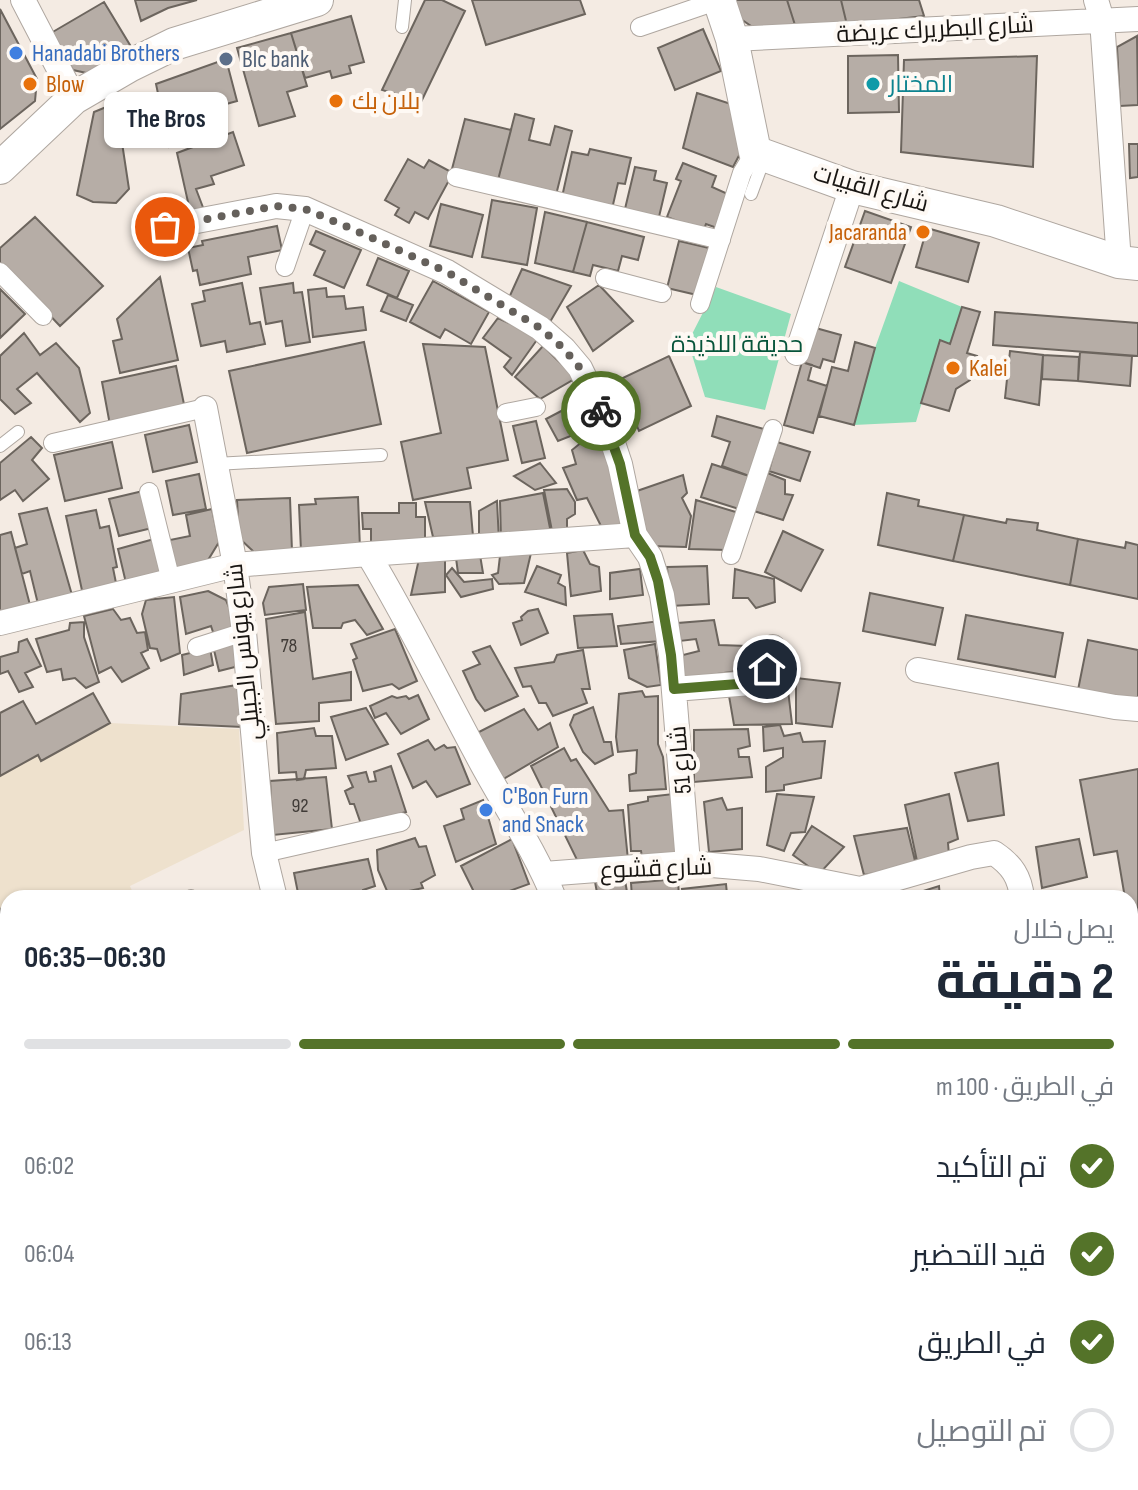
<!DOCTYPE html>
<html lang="ar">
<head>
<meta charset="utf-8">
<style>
	body { margin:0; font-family:"Sofia Sans Condensed",Cairo,sans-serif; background:#f6f6f7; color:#1f2937; direction:rtl; height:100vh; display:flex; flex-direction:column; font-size:30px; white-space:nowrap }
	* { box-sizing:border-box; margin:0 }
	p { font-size:26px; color:#747a83 }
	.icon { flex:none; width:44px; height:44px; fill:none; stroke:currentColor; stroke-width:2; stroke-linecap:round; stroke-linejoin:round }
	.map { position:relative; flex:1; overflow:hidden; direction:ltr }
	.drawer { position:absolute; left:0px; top:890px; width:1138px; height:600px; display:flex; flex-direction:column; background:#fff; border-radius:24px 24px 0 0; box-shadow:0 2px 6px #0004; direction:rtl }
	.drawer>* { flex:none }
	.pin { position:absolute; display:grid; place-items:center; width:68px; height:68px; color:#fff; margin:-34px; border:4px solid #fff; border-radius:50%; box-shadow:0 2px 8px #0007 }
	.courier { position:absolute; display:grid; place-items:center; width:80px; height:80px; margin:-40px; border:6px solid #547329; border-radius:50%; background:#fff; color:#222; box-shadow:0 2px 10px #0007 }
	.bubble { position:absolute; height:56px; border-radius:12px; background:#fff; box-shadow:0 2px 6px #0004; font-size:26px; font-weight:700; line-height:56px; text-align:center; direction:rtl }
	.overview em { font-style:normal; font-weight:700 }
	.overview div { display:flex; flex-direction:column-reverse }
	.overview { display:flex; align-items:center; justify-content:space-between; height:136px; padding:0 24px }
	h1 { font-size:52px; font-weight:700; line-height:60px }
	.bar { display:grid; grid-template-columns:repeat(4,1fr); gap:12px 8px; align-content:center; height:96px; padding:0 24px }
	.bar i { height:10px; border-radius:6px; background:#e0e1e3 }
	.bar .current { background:#547329 }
	.bar p { grid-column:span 4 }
	ol { padding:0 24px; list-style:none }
	li { display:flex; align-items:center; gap:24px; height:88px }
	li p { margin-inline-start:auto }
	li .icon { padding:8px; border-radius:50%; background:#547329; color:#fff; stroke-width:4 }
	li:last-child { color:#747a83 }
	li i { width:44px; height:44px; border:4px solid #e0e1e3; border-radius:50% }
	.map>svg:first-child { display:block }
</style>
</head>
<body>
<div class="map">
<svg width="1138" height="1490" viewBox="0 0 1138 1490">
	<rect width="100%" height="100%" fill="#f4ebe3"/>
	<!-- education -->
	<path fill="#eee1cd" d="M93,693l17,30 129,6 5,101 -114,56 5,12h-127v339h-8v-524l23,-12 13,22z"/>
	<!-- green -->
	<path fill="#90deb9" d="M899,281l63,26 -12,37 -10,-3 -24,81 -62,3 21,-77z
		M716,287l75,27 -26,96 -60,-13 -17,-55z
		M1130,1090l8,99v29l-8,1z"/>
	<!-- building -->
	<path fill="#b6ada6" stroke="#6c655e" stroke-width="2" d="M135,0h62l-29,8 -27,13z
		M425,0h17l23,11 -44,91 -39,-12z
		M472,0h108l5,14 -99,31z
		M730,0h57l8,25 -41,3 -19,-13z
		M787,0h54l6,25h-52z
		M841,0h78l5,16 -77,9z
		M104,2l29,48 -42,24 -18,-4 -22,-37z
		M0,9l37,70 -2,22 -35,28z
		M351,16l13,46 -15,4 2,7 -19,5 -2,-7 -25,7 -14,-45z
		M703,29l18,42 -46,19 -17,-42z
		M291,33l16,53 -20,6 8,24 -36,10 -22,-78z
		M1137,36l1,69 -18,1 -3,-59z
		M898,55l1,57 -51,1v-57z
		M1037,56l-4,111 -132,-15 3,-92z
		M226,59l11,42 -36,10 2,23 -34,13 -13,-63z
		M697,93l37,12 9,43 -10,19 -50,-19z
		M116,103l13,86 -13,14 -23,-1 -16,-7 17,-83z
		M515,114l19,5 -5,21 21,5 5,-19 17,5 -16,64 -58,-15z
		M465,119l46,11 -13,50 -46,-11z
		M233,132l11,33 -33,11 3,8 -18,5 8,21 -14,1 -13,-58z
		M1129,144h9v33l-8,1z
		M590,149l41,9 -6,26 -7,-1 -6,26 -50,-12 10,-45 16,3z
		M408,159l16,9 5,-8 24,13 -25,46 -13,-7 -6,11 -14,-8 4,-7 -14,-8z
		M683,163l33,13 -4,11 18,8 -13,33 -11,-4 -3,7 -36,-14 14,-36 -5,-2z
		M635,167l21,4 -2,9 13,3 -9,38 -34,-8z
		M492,200l45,8 -10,57 -45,-8z
		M441,204l42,11 -11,42 -42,-11z
		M865,211l46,16 -20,56 -46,-16z
		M545,212l42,10 -14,50 -38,-9z
		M35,217l68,69 -43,40 -60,-63v-15z
		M587,222l57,15 -6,23 -16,-4 -4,15 -25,-6 -3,11 -17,-4z
		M277,226l5,24 -34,7 3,17 -51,11 -3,-15 -4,1 -5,-23 15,-3 -1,-4z
		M927,228l52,15 -11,39 -52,-15z
		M316,231l45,19 -17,38 -30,-13 11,-24 -15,-7z
		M679,241l30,7 -12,47 -30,-7z
		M378,258l31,13 -12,27 -30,-13z
		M522,269l49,17 -21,36 -42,-22z
		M160,277l18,83 -58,13 -7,-32 9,-2 -5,-20z
		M433,281l56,31 -18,32 -26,-15 -5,9 -30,-16z
		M242,283l8,41 10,-2 5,22 -38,8 -2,-11 -24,5 -9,-42 13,-3 -2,-10z
		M293,283l1,10 8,-1 8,50 -24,4 -4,-25 -16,3 -6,-36z
		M599,285l34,36 -40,30 -26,-44z
		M326,288l1,9 17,-1 2,13 17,-2 3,23 -53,7 -5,-47z
		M0,289l25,25 -25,24z
		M388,295l25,10 -7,16 -25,-10z
		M962,307l18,5 -13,41 10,3 -7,24 -14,9 -7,22 -28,-8 19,-63 10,4z
		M995,312l143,11v33l-145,-11z
		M498,318l41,19 -27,38 -8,-8 7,-9 -28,-20z
		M812,327l29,8 -7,27 -11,-3 -3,9 -18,-6z
		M24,333l16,22 16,-12 23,25 11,45 -10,9 -43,-49 -20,16 14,14 -16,11 -15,-15v-43z
		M364,342l17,82 -134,29 -18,-82z
		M855,342l20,6 -21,77 -35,-9 13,-49 16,4z
		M423,344l62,3 23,113 -41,8 4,20 -58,12 -12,-58 40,-9z
		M543,346l33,32 -36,21 -25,-22z
		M1010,351l33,4 -4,50 -34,-7z
		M1080,352l52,4 -2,30 -52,-5z
		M1043,355l36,2 -1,24 -36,-2z
		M669,356l22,50 -52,25 -8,-20 -11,4 -12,-30z
		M802,362l10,3 -4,15 19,6 -14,47 -29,-8z
		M176,366l9,43 -75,16 -8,-43z
		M586,398l10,28 -38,15 -12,-22z
		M717,416l47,13 -12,48 -30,-11 8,-24 -18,-6z
		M536,421l9,37 -23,5 -9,-37z
		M189,425l8,37 -44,10 -8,-37z
		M599,428l25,95 -20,9 -17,-34 -10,2 -14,-32 13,-4 -4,-14z
		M31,437l11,11 -10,12 17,19 -26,22 -8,-11 -15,10v-37z
		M112,442l10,46 -57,13 -11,-46z
		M777,442l33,10 -10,29 -31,-10z
		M540,463l16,20 -21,7 -21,-14z
		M712,464l40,13 -10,33 -41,-13z
		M765,472l20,8v14l8,1 -10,25 -29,-9z
		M199,474l7,35 -33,6 -7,-34z
		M683,475l4,18 -5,5 9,18 -5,31 -37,-1 -12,-55z
		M567,489l8,13v12l-8,5v11l-15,1 -8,-41z
		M143,491l9,37 -33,8 -10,-37z
		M543,493l8,40 -50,6 -1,-38z
		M887,493l32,7 -1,6 46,9 -11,46 -75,-16z
		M358,497l2,52 -59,2 -2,-46 17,-1 -1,-5z
		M290,498l2,53 -38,1 -15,-14 -2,-38z
		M696,500l43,13 -12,37 -38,-1z
		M497,501l2,40 -20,-4v-26z
		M425,502h45l3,34 -40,1z
		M399,503h17v14h9v24l-54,1v-13h-8l-1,-16h37z
		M47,508l25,87 -34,9 -8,-33 -8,3 -7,-26 12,-4 -8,-30z
		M212,509l7,33 -14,23 -34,7 -6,-31 25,-5 -4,-21z
		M96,510l4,18 9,-2 8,41 -4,1 4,20 -34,7 -17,-79z
		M964,515l42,8 1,-4 31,4 -1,7 41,9 -8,46 -117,-24z
		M783,531l40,19 -22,41 -36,-19z
		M11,532l19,73 -30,8v-78z
		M154,539l9,34 -37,10 -8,-34z
		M1078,539l47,9 1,-6 12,3v54l-68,-14z
		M583,550l7,14 9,3 2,24 -30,5 -4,-43z
		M531,553l-7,30 -25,1 -7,-9 6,-2 2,-17z
		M480,555l3,18h-25l-2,-15z
		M445,557v35l-34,3 8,-36z
		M537,566l24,9 -3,8 7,4 1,18 -41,-13z
		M707,566l2,38 -39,2 -3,-39z
		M452,568l12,14 28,-3 1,10 -32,8 -15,-22z
		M640,569l3,26 -33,4v-26z
		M735,569l39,10 1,23 -19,6 -8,-10h-15z
		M303,584l3,26 -41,5 -2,-12 6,-16z
		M358,585l25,44 -16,6 -12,-15 -12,3 -2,5h-28l-6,-41z
		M208,591l18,9 7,17v16l-18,5 -4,-12 -25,8 -6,-37z
		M870,593l73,15 -8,37 -72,-14z
		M174,597l6,56 -19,8 -4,-12 -7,-1 -8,-34 4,-14z
		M113,609l8,11 9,-2 7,15 8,-1 3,18 -7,3 8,15 -27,14 -11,-15 -12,6 -15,-57z
		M538,609l10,24 -27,12 -8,-22 9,-3 -1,-3 7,-6z
		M305,612l8,67 38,-7v28l-32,3v18l-43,3 -10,-105z
		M612,614l5,32 -39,2 -4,-32z
		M966,615l97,18 -8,44 -97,-18z
		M714,620l5,25 28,1 4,23 -68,10v-24l16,-4 -3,-12 -16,2 -2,-18z
		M660,621l2,20 -41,3 -3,-18z
		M84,622v15l15,45 -13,6 -11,-10 -12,2 -2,-11 -14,3 -11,-33 33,-9 1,-7z
		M395,629l22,52 -18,8 -7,-5 -29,7 -10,-31 4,-2 -6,-14z
		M27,639l14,27 -16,7 8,14 -14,5 -11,-21 -8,3v-17l18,-5 1,-10z
		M1088,640l50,10v52l-60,-12z
		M237,641l2,25 -20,5 -5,-21z
		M655,644l6,41 -14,2 -18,-9 -5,-28z
		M490,646l28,50 -33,15 -9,-12 -13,-28 17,-7 -7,-12z
		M210,648l3,17 -29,10 -2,-20z
		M583,650l7,39h-8l5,14 -34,13 -7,-13h-7l-8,-17 -8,1 -8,-19 39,-6 3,-7z
		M796,678l44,5 -8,44 -36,-4z
		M237,685l5,42 -63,-3 2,-30z
		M788,690l4,34 -58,1 -5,-29z
		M642,691l3,6 13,-1v48l5,13 3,32 -36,2 -1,-16 7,-2 1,-23 -19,2 -2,-15 3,-43z
		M93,693l17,30 -69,38 -3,-6 -38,21v-63l23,-12 13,23z
		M418,695l11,24 -28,15 -15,-21 -11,5 -5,-12 22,-10 5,2 9,-2 3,3z
		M593,707l11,35h7l2,13 -18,9 -12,-12 -13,-27 4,-10z
		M366,708l22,36 -42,16 -15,-43z
		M524,709l14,21 12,-7 8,24 -58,34 -23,-48z
		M780,725l4,11 16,-3 3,9 22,-1 -4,37 -37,7v5l-18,2v-25l17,-10v-9l-19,3 -1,-24z
		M314,728l2,8h16l4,32 -30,2 -2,9 -7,1 -1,-8 -17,1 -2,-40z
		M748,729l2,17 -12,3 1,8h10l3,20 -58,5v-52z
		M428,740l7,10 9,-5 3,3 8,-1 15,37 -33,13 -11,-16 -13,7 -15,-34z
		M564,748l7,13 5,-2 33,52 14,-1 5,50 -48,6 -49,-100z
		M998,763l6,52 -36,6 -13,-48z
		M391,766l15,46 -45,12 -7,-20h-4l-5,-13 8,-4 -5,-11 18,-4 3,10 7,-1 -2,-9z
		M1138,769v177l-8,2v-50h-7h2l-8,-47 -23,4 -14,-75z
		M326,777l6,52 -59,6 -3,-54z
		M673,794l5,64 -35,4 -2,-11h-10l-3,-46 20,-4v-4z
		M777,794l37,3 -9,35 -14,1 -7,18 -17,-6z
		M949,794l9,45 -10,4 1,12 -32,6 -12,-56z
		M722,798l5,12 15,-2v41l-33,3 -5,-50z
		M483,800l13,44 -40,18 -12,-36 20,-7 -3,-10z
		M812,826l32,21 -25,27 -26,-19z
		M907,828l9,37 -52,10 -10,-39z
		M415,838l4,9 7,-1 9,29 -14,8 2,5 -14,3 2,7h-21l-12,-28 -1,-20z
		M512,839l17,45 -39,14h-13l-16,-32z
		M1079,839l8,38 -45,11 -6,-41z
		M368,859l7,27 -12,4v8h-64l-5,-25z
		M678,879l1,19h-47l-1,-15z
		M625,880l3,18h-30l-3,-16z
		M726,884l1,10h37l1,4h-82l-1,-9z
		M939,886l1,12h-39z
		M0,909l8,12v17l-5,4 5,5v138l-2,2 -3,69h5v42h-8z
		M1138,990v34l-7,1 -1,-33z
		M1130,1343l8,57v44l-8,1z
		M1138,1457v33h-36l-2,-8h30v-23z
		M12,1482h47l2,8h-47z
		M143,1482h57l2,8h-57z
		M221,1482h67v1l-39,7h-27z
		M314,1482h50l1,8h-49z
		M491,1482h58l1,8h-57z
		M609,1482h51l1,8h-50z
		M699,1482h37v2l-36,4z
		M786,1482h32l1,8h-44l-1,-6z
		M972,1482h42l2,8h-42z
		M1048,1482h42l2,8h-44z"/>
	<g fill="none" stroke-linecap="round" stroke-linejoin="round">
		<!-- service casing -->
		<g stroke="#afa7a0" stroke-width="14">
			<path id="service" d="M402,27l3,-27
				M751,194l14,-38
				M0,446l18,-14
				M215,464l166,-9
				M191,896v2"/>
		</g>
		<!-- pedestrian casing -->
		<g stroke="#afa7a0" stroke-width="20">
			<path id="pedestrian" d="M640,27l79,-27
				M456,177l265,63
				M285,267l20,-58
				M0,272l43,44
				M605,278l57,15
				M700,304l42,-131 13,-21
				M506,413l30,-6
				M53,443l152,-35
				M149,492l22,89
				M731,555l42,-126
				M197,647l47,-15
				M264,853l137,-31"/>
		</g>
		<!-- minor casing -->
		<g stroke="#afa7a0" stroke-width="26">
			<path id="minor" d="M23,0l51,98
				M1096,0l6,20 17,242
				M732,39l406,-20
				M165,227l111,-21 29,3 142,63 93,56 24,21 16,19 26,54 14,42 15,71 15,22 12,38 9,60 17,208
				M797,353l55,-166
				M205,408l30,157 9,67 20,221 11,45
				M368,554c41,68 76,140 114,210 24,44 53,87 72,134
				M0,623l235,-58 133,-11 267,-19
				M918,670l197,37 23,2
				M674,689l77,-6c16,-7 18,-20 22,-36
				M544,874l144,-11 71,6 101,20 111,-32 23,-4c18,12 26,24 28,45
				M1130,1266l8,52
				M452,1482l1,8
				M677,1482l1,8
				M1032,1482l2,8"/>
		</g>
		<!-- tertiary casing -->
		<g stroke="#afa7a0" stroke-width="34">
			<path id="tertiary" d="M719,0l13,39 23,113 97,35 144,34 123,41 19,2
				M0,168l74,-70 55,-32 45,-22 143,-44
				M1130,1237l8,-1
				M0,1415l8,-6"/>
		</g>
		<!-- service -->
		<use href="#service" stroke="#fff" stroke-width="12"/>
		<!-- pedestrian -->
		<use href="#pedestrian" stroke="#fff" stroke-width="18"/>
		<!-- minor -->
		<use href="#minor" stroke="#fff" stroke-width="24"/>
		<!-- tertiary -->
		<use href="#tertiary" stroke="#fff" stroke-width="32"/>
	</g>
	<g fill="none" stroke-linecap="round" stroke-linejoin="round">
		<!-- done -->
		<path stroke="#65605b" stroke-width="8" stroke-dasharray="0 14.4" d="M165,227l111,-21 29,3 45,19 97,44 93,56 24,21 16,19 21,43"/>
		<!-- route -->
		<path stroke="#547329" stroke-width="10" d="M601,411l19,53 15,71 15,22 8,24 13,74 3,34 77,-6 13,-8 3,-6"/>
	</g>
	<!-- markers -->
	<g fill="#3f7fe0" stroke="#fef9f4" stroke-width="3">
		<circle cx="16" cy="53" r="8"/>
		<circle cx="486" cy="810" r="8"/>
	</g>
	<circle fill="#5c6f8a" stroke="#fef9f4" stroke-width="3" cx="226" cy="59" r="8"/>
	<g fill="#e8710a" stroke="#fef9f4" stroke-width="3">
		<circle cx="30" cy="84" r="8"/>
		<circle cx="336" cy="101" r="8"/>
		<circle cx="923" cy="232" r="8"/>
		<circle cx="953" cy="368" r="8"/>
	</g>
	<circle fill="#0f9aa8" stroke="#fef9f4" stroke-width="3" cx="873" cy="84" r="8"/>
	<g text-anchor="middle" stroke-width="8" stroke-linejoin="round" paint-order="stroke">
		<!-- number labels -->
		<g font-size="20" fill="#403b37">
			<text x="289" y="652">78</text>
			<text x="300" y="812">92</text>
		</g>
		<!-- street labels -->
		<g font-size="24" fill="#181512" stroke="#fef9f4">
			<text transform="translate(935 29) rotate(-3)" y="8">شارع البطريرك عريضة</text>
			<text transform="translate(871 188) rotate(16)" y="8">شارع القبيات</text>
			<text transform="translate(243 652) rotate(-96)" y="8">شارع يونس الجبيلي</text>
			<text transform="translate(680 760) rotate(-95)" y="8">شارع 51</text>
			<text transform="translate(656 868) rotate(-2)" y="8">شارع قشوع</text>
		</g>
		<!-- shop labels -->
		<g font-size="24" fill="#366cbe" stroke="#fef9f4" text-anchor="start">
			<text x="32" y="61">Hanadabi Brothers</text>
			<text x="502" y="804">C'Bon Furn<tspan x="502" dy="28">and Snack</tspan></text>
		</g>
		<!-- service labels -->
		<g font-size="24" fill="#4e5e75" stroke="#fef9f4" text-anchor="start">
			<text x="242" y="67">Blc bank</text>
		</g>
		<!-- food labels -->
		<g font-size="24" fill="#c56008" stroke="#fef9f4" text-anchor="start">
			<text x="46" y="92">Blow</text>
			<text x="352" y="109">بلان بك</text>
			<text x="907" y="240" text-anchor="end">Jacaranda</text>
			<text x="969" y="376">Kalei</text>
		</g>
		<!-- culture labels -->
		<g font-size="24" fill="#0d838f" stroke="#fef9f4" text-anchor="start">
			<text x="889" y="92">المختار</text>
		</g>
		<!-- park labels -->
		<g font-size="24" fill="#06543a" stroke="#fef9f4">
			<text x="737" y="352">حديقة اللذيذة</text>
		</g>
	</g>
</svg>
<div class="pin" style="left:165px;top:227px;background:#ea580c"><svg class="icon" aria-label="bag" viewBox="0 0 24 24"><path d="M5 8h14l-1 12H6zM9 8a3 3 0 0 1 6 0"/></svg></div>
<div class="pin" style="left:767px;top:669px;background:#1f2937"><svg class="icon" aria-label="home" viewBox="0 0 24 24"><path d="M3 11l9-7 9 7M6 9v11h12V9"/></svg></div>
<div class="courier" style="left:601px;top:411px"><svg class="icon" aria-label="bike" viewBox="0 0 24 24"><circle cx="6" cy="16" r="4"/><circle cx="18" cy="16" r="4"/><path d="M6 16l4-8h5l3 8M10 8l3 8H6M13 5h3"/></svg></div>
<div class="bubble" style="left:104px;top:92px;width:124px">The Bros</div>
<section class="drawer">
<div class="overview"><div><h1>2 دقيقة</h1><p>يصل خلال</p></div><em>06:30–06:35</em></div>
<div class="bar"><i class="current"></i><i class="current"></i><i class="current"></i><i></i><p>في الطريق · 100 m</p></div>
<ol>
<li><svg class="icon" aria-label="check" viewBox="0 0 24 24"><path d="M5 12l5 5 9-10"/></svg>تم التأكيد<p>06:02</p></li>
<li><svg class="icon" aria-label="check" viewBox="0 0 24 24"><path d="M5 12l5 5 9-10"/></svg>قيد التحضير<p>06:04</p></li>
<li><svg class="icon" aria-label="check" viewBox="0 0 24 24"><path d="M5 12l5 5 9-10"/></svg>في الطريق<p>06:13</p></li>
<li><i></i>تم التوصيل</li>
</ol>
</section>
</div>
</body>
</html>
